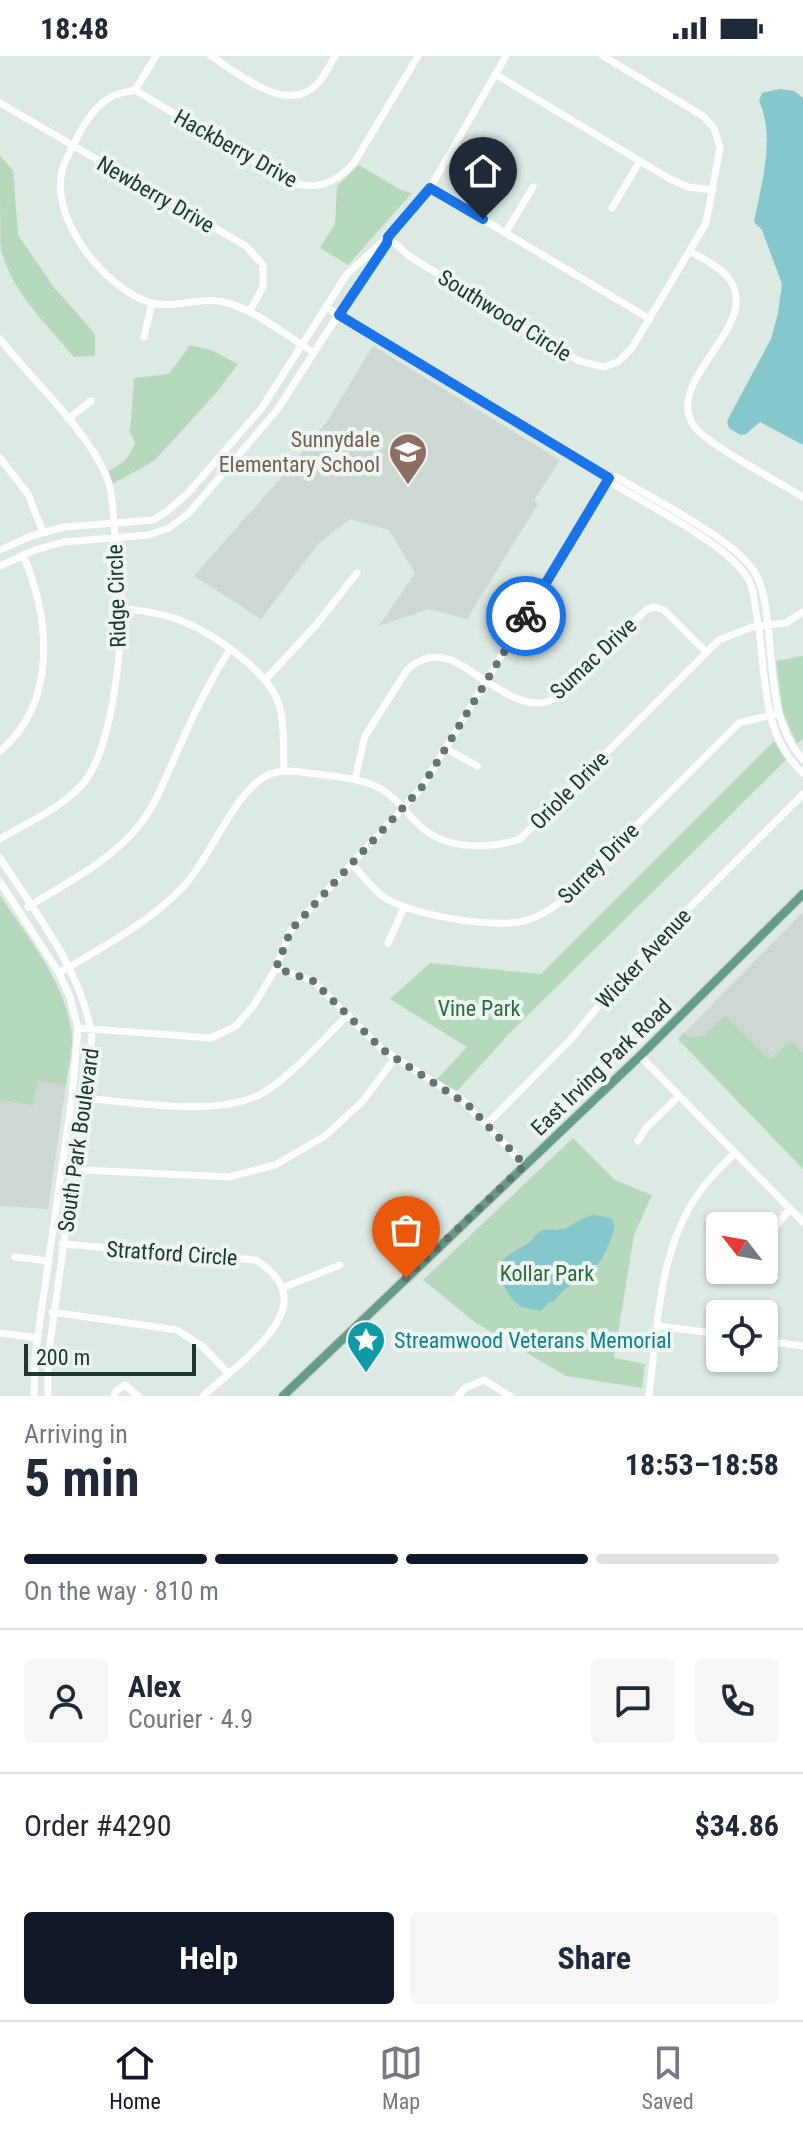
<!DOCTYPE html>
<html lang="en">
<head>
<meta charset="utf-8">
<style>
	body { margin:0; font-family:"Roboto Condensed",sans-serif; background:#f6f6f7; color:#1f2937; height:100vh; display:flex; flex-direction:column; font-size:30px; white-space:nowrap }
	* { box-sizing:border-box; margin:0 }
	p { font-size:26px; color:#747a83 }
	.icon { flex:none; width:44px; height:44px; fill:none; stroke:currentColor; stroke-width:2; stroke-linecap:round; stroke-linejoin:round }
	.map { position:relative; height:1340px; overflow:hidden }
	.drawer { display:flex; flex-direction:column; background:#fff; flex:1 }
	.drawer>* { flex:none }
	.needle { width:52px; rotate:301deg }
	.fabs { position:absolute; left:706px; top:1156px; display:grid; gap:16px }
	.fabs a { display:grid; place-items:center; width:72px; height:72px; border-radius:8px; background:#fff; box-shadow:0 2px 6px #0004; font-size:40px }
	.scale { position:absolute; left:24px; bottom:20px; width:172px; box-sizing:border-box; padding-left:8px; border:4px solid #20372f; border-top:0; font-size:22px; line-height:28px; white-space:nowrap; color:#20372f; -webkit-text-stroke:6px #edf6f1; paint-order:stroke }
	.pin { position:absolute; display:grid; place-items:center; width:68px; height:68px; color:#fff; margin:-82px -34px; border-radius:50% 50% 50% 0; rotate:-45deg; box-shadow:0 0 8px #0007 }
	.pin .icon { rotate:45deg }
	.courier { position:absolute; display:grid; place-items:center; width:80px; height:80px; margin:-40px; border:6px solid #1a73e8; border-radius:50%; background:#fff; color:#222; box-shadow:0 2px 10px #0007 }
	.headline em { font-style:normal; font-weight:700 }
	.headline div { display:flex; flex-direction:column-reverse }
	.headline { display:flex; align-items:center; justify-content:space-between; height:136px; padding:0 24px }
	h1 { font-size:52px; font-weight:700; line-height:60px }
	.bar { display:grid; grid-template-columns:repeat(4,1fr); gap:12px 8px; align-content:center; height:96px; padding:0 24px }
	.bar i { height:10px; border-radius:6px; background:#e0e1e3 }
	.bar .selected { background:#111827 }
	.bar p { grid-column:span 4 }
	.line { display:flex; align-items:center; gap:20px; padding:0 24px; border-top:2px solid #e0e1e3 }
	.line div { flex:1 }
	.round { display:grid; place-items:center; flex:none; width:84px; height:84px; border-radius:8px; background:#f6f6f7 }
	.action { display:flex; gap:16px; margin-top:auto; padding:16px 24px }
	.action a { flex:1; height:92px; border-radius:8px; background:#111827; color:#fff; font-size:32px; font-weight:700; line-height:92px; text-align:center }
	.action a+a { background:#f6f6f7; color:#1f2937 }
	.status { display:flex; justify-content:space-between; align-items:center; height:56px; padding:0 40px; background:#fff; direction:ltr }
	.status svg { height:22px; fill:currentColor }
	.tab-bar { display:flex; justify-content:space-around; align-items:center; height:112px; border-top:2px solid #e0e1e3; background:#fff; font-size:22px; color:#747a83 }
	.tab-bar a { display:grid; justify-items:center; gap:4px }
	.tab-bar .selected { color:#111827 }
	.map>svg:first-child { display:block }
</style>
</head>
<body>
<div class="status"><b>18:48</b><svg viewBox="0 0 49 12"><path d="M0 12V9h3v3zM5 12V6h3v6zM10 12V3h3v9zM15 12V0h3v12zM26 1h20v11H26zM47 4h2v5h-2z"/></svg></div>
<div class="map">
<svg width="803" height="1340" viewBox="0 0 803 1340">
	<rect width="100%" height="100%" fill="#dde9e3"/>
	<!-- built -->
	<path fill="#ccd8d1" d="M373,290l187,114 -26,40 4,4 -71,115 -38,-10 -50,17 36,-53 -26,-43 -39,-11 -31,24 -58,76 -67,-43 92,-104 42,-52z
		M803,856v257l-125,-130z
		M38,1025l28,4 -18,124 -48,-3v-106l33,4z"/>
	<!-- green -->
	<path fill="#b6d9bd" d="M0,99l13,16 5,64 35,51 42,48v22l-21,1c-27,-32 -63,-66 -73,-108 -1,-21 -1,-70 -1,-94z
		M359,109l42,25 11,3 -64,72 -28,-17 15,-24 2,-38z
		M190,289l21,5 27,14 -21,28 -63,69 -42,23 -4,-13c14,-7 21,-12 27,-28l-5,-11 4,-54 35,-4z
		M803,600v82l-6,6 -14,-31 -7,-52z
		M774,685l12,19 -277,274 -52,57 -20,-12 30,-32 -77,-48 40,-36 111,11z
		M0,839c28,44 70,91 72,146 0,14 -4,30 -6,44l-28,-4 -5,24 -33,-5z
		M725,959l43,43h4l19,-18 12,13v116l-125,-130 5,-6c18,14 29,-6 42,-18z
		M573,1082l42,42 37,15 -18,40 -20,123 31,6 -3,24 -76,-12 -90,-53 -53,-43z"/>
	<!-- water -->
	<path fill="#86c7cc" d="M780,33l14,2 9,7v347l-43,-23 -14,12 -6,1 -11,-7 -2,-7 44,-82 7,-26 4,-29 -20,-54 -8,-8c7,-38 22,-84 5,-121l3,-8z
		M594,1159l17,3 4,8c-4,15 -12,36 -25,46 -12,9 -28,16 -36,30h-5l-8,9 -20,-4 -9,-8 -13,-21 1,-15c8,-9 16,-13 26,-18 7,-4 8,-11 15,-14 8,-3 16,1 25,-3 10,-5 15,-11 28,-13z"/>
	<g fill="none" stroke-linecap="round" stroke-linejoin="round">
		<!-- major casing -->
		<g stroke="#bcc3c1" stroke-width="10">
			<path id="major" d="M283,1340l357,-340 163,-162"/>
		</g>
		<!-- minor -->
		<path stroke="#fff" stroke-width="7" d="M156,0l-21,34c-8,2 -17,3 -24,7 -22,12 -35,42 -45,63 -25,50 38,130 86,143 22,6 50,-7 72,-1 32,8 63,34 90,51
			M211,0c28,17 76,61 107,27 7,-7 12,-18 17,-27
			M495,18l175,105 18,8 25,3
			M135,34l151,91c28,10 48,4 68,-18l64,-107
			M0,47l246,143 17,19v22l-14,25
			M430,132l220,131
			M612,152l28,-47
			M506,176l27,-45
			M388,181l21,19 170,105 25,6 14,-5 14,-14 74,-125 14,-75 -6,-20 -11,-12 -100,-60
			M690,195c12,8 27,14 36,24 43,48 -65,103 -32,151 12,18 87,57 109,71
			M326,251l283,171 3,5c35,22 115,61 135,94 7,10 7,24 9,35 11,54 2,121 47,161
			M144,281l8,-34
			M0,283c32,41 84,88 105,134 9,19 8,44 10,65 2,24 7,49 6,73 0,44 -9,135 -36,170 -21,26 -57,41 -85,58
			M68,363l23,-18
			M0,402l28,36 15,38
			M609,422l8,-1c36,22 115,61 137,94 9,15 11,31 13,47 7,49 2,103 36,142
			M0,494l31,-14 33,-9 89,-7 13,-8 21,-18 74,-85 86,-135 41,-37 42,-49 76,-132
			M0,510l35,-16 28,-8 85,-7 21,-7 19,-14 89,-104 94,-146 16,-21 1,-6
			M121,552c21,3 41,5 61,13 32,13 90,52 98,87 5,20 3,42 4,62
			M266,623l50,-54 41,-52
			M447,693l30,17
			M0,695c58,-48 50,-133 23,-196
			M355,723l10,-43 42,-66c13,-12 26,-16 44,-10 30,13 75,61 107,36l89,-87 8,-2 9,3 42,42
			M0,802c36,56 82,112 92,179l-44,321v38
			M351,807c10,10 19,23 30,32 27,20 105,32 139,27 14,-3 27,-10 39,-19l180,-180 40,-10
			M0,826l59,91 11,24 8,31 -6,69 -37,259 -1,40
			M28,851c38,-24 85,-47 113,-84 18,-24 28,-54 41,-82 14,-32 29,-62 48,-92
			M388,887l16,-35
			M276,912l37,13 70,69 79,50 63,65
			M59,917c43,-26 90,-50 125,-87 27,-29 51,-96 84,-111 16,-7 31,-3 48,-1 21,3 46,4 65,15 16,9 27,26 40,38 26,23 68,22 99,12l199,-199 33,-13 34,-4 17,-11
			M78,972l133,10 25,-12 18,-21 22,-37 15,-38 131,-143 187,-309
			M640,1000l163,166
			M82,1042c53,4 139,21 184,-7 30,-20 56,-51 82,-76
			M487,1068l85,-86 62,-75 169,-169
			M638,1085l8,-13 33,-32
			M62,1113l167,8 46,-12 50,-29 37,-34 33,-44
			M764,1185l25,-31
			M62,1188l194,16c11,8 21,15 26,28 15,37 -54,85 -79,108
			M15,1201l34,4
			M282,1232l58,-23
			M52,1256l125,18 25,16 26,27
			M658,1270l62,8
			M1,1277l36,5
			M764,1285l39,5
			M114,1340l2,-5 9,-6 13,11
			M458,1340l7,-8 19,-8 26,16
			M649,1340c8,-65 9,-139 45,-196 11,-17 25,-32 40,-46"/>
		<!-- major -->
		<use href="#major" stroke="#639c89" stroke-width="8"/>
	</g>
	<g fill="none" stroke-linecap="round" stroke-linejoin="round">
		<!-- done -->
		<path stroke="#62756e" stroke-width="8" stroke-dasharray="0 14.4" d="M406,1222l119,-113 -57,-60 -85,-55 -70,-69 -37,-13 15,-38 131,-143 104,-171"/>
		<!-- route -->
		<path stroke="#1a73e8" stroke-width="10" d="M483,163l-53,-31 -42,49 -1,6 -48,72 270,163 -83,138"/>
	</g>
	<!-- icons -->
	<defs>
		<g id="school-pin" transform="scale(2)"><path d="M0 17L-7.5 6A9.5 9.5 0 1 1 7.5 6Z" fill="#8d6e63" stroke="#edf6f1"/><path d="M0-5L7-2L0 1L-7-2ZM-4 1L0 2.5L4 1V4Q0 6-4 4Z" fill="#fff"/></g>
		<g id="sight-pin" transform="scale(2)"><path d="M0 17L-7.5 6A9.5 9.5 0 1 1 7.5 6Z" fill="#0f9aa8" stroke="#edf6f1"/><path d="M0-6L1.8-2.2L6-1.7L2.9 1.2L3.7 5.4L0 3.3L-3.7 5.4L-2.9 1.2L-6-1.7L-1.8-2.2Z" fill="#fff"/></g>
	</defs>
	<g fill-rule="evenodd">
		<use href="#school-pin" x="408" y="396"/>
		<use href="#sight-pin" x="366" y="1284"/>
	</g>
	<g text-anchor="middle" stroke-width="8" stroke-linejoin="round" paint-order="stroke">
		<!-- street labels -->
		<g font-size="22" fill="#20372f" stroke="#edf6f1">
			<text transform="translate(236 92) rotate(29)" y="8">Hackberry Drive</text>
			<text transform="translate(156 138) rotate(30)" y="8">Newberry Drive</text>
			<text transform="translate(505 259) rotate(32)" y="8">Southwood Circle</text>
			<text transform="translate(116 540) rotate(-92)" y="8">Ridge Circle</text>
			<text transform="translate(593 602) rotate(-43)" y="8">Sumac Drive</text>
			<text transform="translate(569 734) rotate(-45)" y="8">Oriole Drive</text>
			<text transform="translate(598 807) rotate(-45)" y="8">Surrey Drive</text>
			<text transform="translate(643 902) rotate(-47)" y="8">Wicker Avenue</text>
			<text transform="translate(601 1011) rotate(-44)" y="8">East Irving Park Road</text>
			<text transform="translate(78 1084) rotate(-82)" y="8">South Park Boulevard</text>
			<text transform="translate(172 1197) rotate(4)" y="8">Stratford Circle</text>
		</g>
		<!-- education labels -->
		<g font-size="22" fill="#785e54" stroke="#edf6f1" text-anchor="end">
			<text x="380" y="391">Sunnydale<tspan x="380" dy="25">Elementary School</tspan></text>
		</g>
		<!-- park labels -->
		<g font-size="22" fill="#2c6c3f" stroke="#edf6f1">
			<text x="479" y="960">Vine Park</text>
			<text x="547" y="1225">Kollar Park</text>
		</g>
		<!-- culture labels -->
		<g font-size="22" fill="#0d838f" stroke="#edf6f1" text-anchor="start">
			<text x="394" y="1292">Streamwood Veterans Memorial</text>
		</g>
	</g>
</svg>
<div class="fabs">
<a><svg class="needle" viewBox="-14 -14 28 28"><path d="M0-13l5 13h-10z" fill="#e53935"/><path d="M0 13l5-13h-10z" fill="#747a83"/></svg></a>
<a><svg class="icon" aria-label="locate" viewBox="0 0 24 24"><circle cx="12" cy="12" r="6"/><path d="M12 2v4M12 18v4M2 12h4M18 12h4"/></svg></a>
</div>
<div class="scale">200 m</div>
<div class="pin" style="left:406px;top:1222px;background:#ea580c"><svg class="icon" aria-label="bag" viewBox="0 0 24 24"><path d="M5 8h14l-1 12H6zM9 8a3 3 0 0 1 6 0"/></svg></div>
<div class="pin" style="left:483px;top:163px;background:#1f2937"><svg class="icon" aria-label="home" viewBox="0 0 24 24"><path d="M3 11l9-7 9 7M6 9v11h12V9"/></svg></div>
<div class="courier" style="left:526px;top:560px"><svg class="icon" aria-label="bike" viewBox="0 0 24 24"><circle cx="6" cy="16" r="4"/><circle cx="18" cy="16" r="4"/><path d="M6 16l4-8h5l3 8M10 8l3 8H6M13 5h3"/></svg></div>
</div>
<section class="drawer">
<div class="headline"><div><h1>5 min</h1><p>Arriving in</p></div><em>18:53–18:58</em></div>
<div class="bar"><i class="selected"></i><i class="selected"></i><i class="selected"></i><i></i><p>On the way · 810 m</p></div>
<div class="line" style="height:144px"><a class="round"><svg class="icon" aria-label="person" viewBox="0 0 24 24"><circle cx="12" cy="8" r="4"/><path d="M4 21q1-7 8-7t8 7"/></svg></a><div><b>Alex</b><p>Courier · 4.9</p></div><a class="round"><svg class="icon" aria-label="chat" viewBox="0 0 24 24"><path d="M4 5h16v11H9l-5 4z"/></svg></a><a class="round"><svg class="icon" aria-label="phone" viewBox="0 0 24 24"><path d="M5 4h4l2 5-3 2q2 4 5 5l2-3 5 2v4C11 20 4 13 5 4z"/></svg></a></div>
<div class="line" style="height:104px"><div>Order #4290</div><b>$34.86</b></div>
<div class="action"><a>Help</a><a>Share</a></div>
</section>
<nav class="tab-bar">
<a class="selected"><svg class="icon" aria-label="home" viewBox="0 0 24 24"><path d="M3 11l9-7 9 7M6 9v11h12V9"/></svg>Home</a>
<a><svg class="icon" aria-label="map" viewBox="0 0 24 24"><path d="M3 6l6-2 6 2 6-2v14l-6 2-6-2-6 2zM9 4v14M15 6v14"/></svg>Map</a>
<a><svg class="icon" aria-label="saved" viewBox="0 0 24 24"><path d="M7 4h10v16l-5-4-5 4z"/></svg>Saved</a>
</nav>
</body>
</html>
